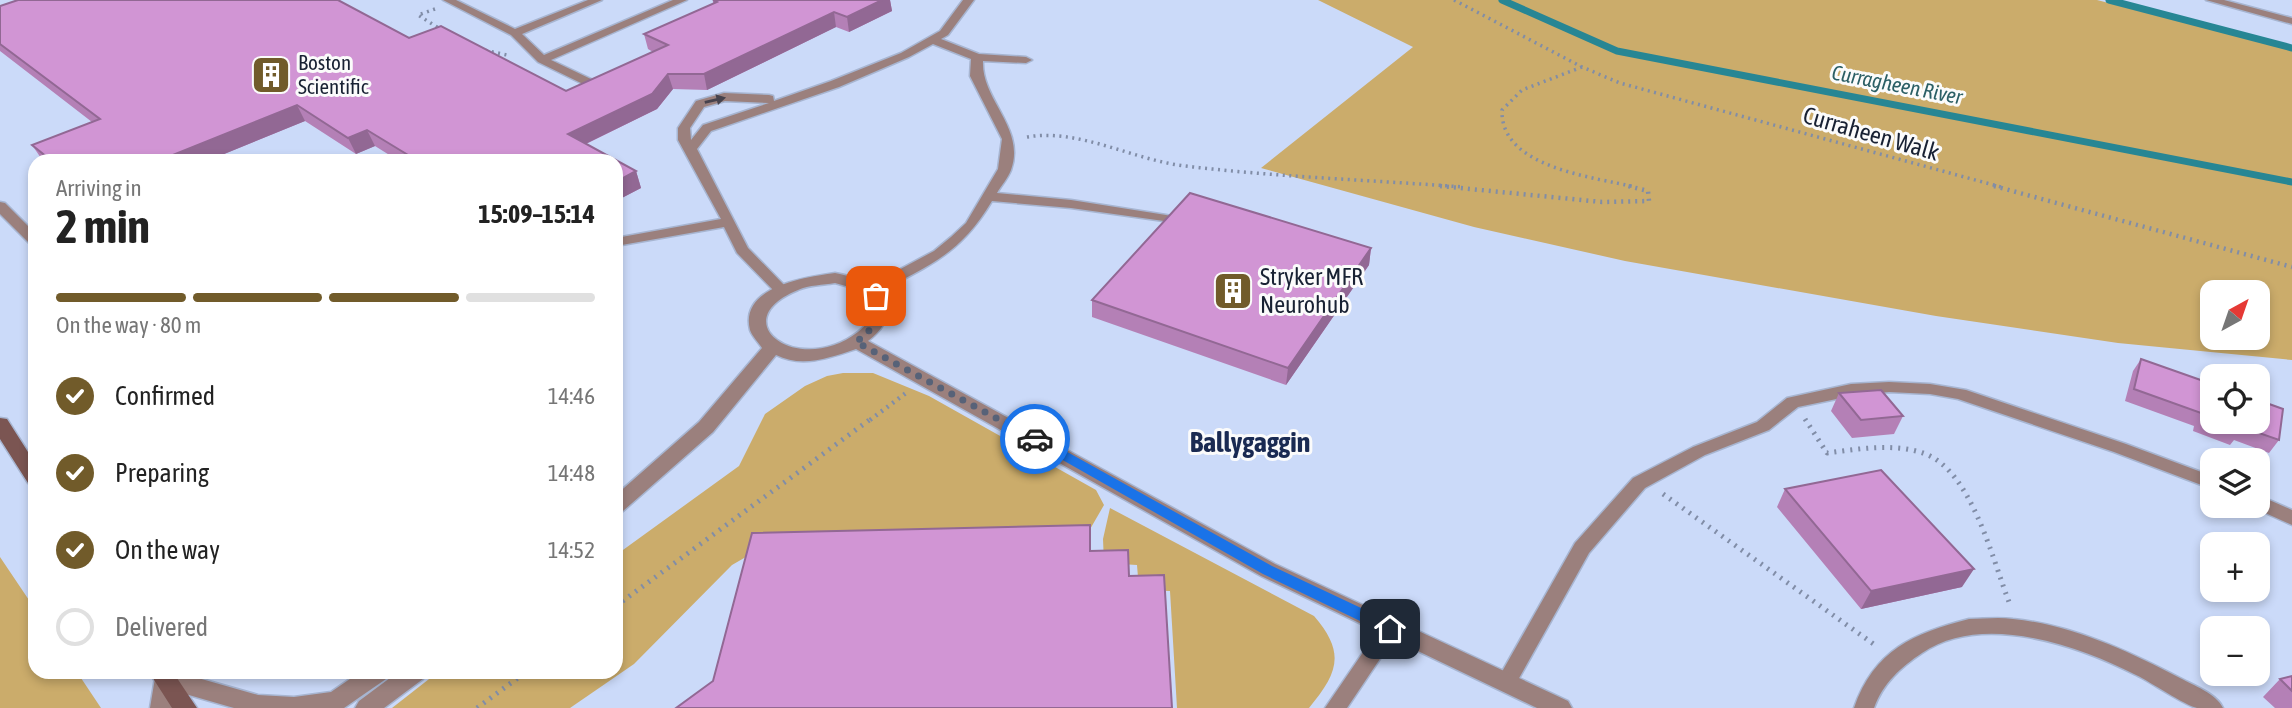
<!DOCTYPE html>
<html lang="en">
<head>
<meta charset="utf-8">
<style>
	body { margin:0; font-family:"Asap Condensed",sans-serif; background:#f6f6f6; color:#222; height:100vh; display:flex; flex-direction:column; font-size:26px; white-space:nowrap }
	* { box-sizing:border-box; margin:0 }
	p { font-size:23px; color:#767676 }
	.icon { flex:none; width:38px; height:38px; fill:none; stroke:currentColor; stroke-width:2; stroke-linecap:round; stroke-linejoin:round }
	.map { position:relative; flex:1; overflow:hidden }
	.drawer { position:absolute; left:28px; top:154px; width:595px; height:525px; display:flex; flex-direction:column; background:#fff; border-radius:21px; box-shadow:0 4px 10px #0003 }
	.drawer>* { flex:none }
	.needle { width:46px; rotate:40deg }
	.tools { position:absolute; left:2200px; top:280px; display:grid; gap:14px }
	.tools a { display:grid; place-items:center; width:70px; height:70px; border-radius:14px; background:#fff; box-shadow:0 4px 10px #0003; font-size:35px }
	.pin { position:absolute; display:grid; place-items:center; width:60px; height:60px; color:#fff; margin:-30px; border-radius:14px; box-shadow:0 4px 10px #0006 }
	.courier { position:absolute; display:grid; place-items:center; width:70px; height:70px; margin:-35px; border:5px solid #1a73e8; border-radius:50%; background:#fff; color:#222; box-shadow:0 2px 9px #0007 }
	.summary em { font-style:normal; font-weight:700 }
	.summary div { display:flex; flex-direction:column-reverse }
	.summary { display:flex; align-items:center; justify-content:space-between; height:119px; padding:0 28px }
	h1 { font-size:46px; font-weight:700; line-height:52px }
	.bar { display:grid; grid-template-columns:repeat(4,1fr); gap:10px 7px; align-content:center; height:84px; padding:0 28px }
	.bar i { height:9px; border-radius:5px; background:#e0e0e0 }
	.bar .selected { background:#715b2a }
	.bar p { grid-column:span 4 }
	ol { padding:0 28px; list-style:none }
	li { display:flex; align-items:center; gap:21px; height:77px }
	li p { margin-inline-start:auto }
	li .icon { padding:7px; border-radius:50%; background:#715b2a; color:#fff; stroke-width:4 }
	li:last-child { color:#767676 }
	li i { width:38px; height:38px; border:4px solid #e0e0e0; border-radius:50% }
	.map>svg:first-child { display:block }
</style>
</head>
<body>
<div class="map">
<svg width="2292" height="708" viewBox="0 0 2292 708">
	<rect width="100%" height="100%" fill="#cbdaf9"/>
	<!-- green -->
	<path fill="#cbac6b" fill-rule="evenodd" d="M1318,0h779l195,50v310l-174,-17 -182,-27 -311,-55 -151,-34 -213,-59 152,-121zM2258,292v46h-46v-46z
		M843,373h30l56,23 167,94 8,15 -15,26 -314,9 -43,25 -98,99 -64,44h-178l46,-36h178v-117l123,-89 26,-52 40,-28 22,-10z
		M1110,508l204,108c32,37 24,57 -5,92h-132l-7,-117 -31,-1 -2,-25 -33,-2 -1,-24z
		M0,557l35,52v63h42l24,36h-101z"/>
	<g fill="none" stroke-linecap="round" stroke-linejoin="round">
		<!-- stream -->
		<path stroke="#278694" stroke-width="7" d="M1502,0l115,51 675,131
			M2109,0l183,48"/>
		<!-- service casing -->
		<g stroke="#a7b5d1" stroke-width="3">
			<path id="service" d="M443,0h13l59,29 73,-29h14l-80,34 22,21 129,-55h14l-136,60 40,19 2,3 -6,4 -49,-24 -27,-27z
				M963,0h11l-26,35 -7,4 38,15 47,3 6,3 -6,3 -43,-2c-2,39 43,67 28,109 -3,8 -10,16 -14,23l74,7 95,15 5,1 2,3 -2,3 -100,-14 -79,-7c-32,54 -64,65 -117,93h-10l-2,-3 2,-3 69,-37 17,-14 15,-14 32,-54 4,-30 -32,-63 1,-17 -38,-15 -24,13 -70,30 -128,44 -14,18 51,99 38,39 2,3 -2,3h-10l-39,-40 -13,-26 -108,19v-8l105,-19 -43,-79v-12l18,-27 28,-8 45,2 4,1 1,5 57,-20 70,-28 39,-22zM725,101l44,2 -66,22 -12,15 -1,-12 14,-21z
				M2206,0h18l68,18v6z
				M0,202l5,1 30,30v12l-5,-1 -30,-30z
				M1889,382l41,2 36,6 160,54 86,32v13l-98,-37 -156,-53 -28,-5 -41,-2 -38,4 -53,11 -29,23 -64,25 -60,33 -56,65 -76,136 -7,3 -7,-3 -3,-6 3,-6 76,-134 58,-65 60,-31 64,-25 30,-24 64,-14z
				M2258,495l34,15v15l-40,-18 6,-1z
				M1969,619c14,0 29,-2 44,0 59,6 115,32 167,59 13,7 37,16 43,30 -8,0 -18,0 -26,0 -11,-2 -48,-27 -61,-33 -59,-30 -154,-63 -214,-22 -21,14 -39,30 -48,55h-20c20,-58 60,-75 115,-89z
				M1390,621l7,2 3,6 -53,79h-22l58,-85z"/>
		</g>
		<!-- minor casing -->
		<g stroke="#a7b5d1" stroke-width="3">
			<path id="minor" d="M835,273c39,7 77,33 33,68l407,223 293,137 4,7h-35l-276,-132 -405,-227c-27,9 -54,19 -80,6l-63,77 -90,79 -7,2v-18l83,-73 63,-74c-3,-5 -10,-12 -12,-18 -11,-44 57,-53 85,-57zM835,283l18,5 16,11c4,14 0,25 -11,33 -60,46 -136,-11 -60,-42 11,-5 25,-5 37,-7z
				M156,672h21l81,23 36,2 37,-5 29,-20h29l-3,7 -42,29h-110l-59,-17 -1,17h-24z
				M398,672h28l-3,7 -39,29h-29l4,-7z"/>
		</g>
		<!-- secondary casing -->
		<g stroke="#a7b5d1" stroke-width="3">
			<path id="secondary" d="M0,418l7,1 28,44v22l-7,-2 -28,-44z
				M149,672h24l24,36h-25z"/>
		</g>
		<!-- path-far2 -->
		<path stroke="#818da7" stroke-width="3.5" stroke-dasharray="2 4.5" stroke-linecap="butt" d="M1454,0l128,67 38,16 381,104
			M435,9l-17,6 22,14
			M479,49l28,6
			M1582,67l-60,23 -20,20c-2,58 92,67 133,77
			M1027,137c52,-9 106,23 158,29 92,11 186,14 278,21"/>
		<!-- path-far1 -->
		<path stroke="#818da7" stroke-width="4.5" stroke-dasharray="2 5" stroke-linecap="butt" d="M1440,186l162,16 47,-1 -1,-10 -20,-5
			M1994,186l298,81
			M870,420l36,-27"/>
		<!-- path -->
		<path stroke="#818da7" stroke-width="5" stroke-dasharray="2 6" stroke-linecap="butt" d="M1805,419l22,34c31,-4 66,-10 96,0 48,16 69,105 86,149
			M2224,460l2,-15
			M1663,494l212,151
			M616,606l256,-188
			M477,708l49,-36"/>
		<!-- service -->
		<use href="#service" fill="#9b807d" fill-rule="evenodd"/>
		<!-- minor -->
		<use href="#minor" fill="#9b807d" fill-rule="evenodd"/>
		<!-- secondary -->
		<use href="#secondary" fill="#7b5552" fill-rule="evenodd"/>
	</g>
	<!-- wall -->
	<path fill="#b480b6" d="M18,0h320l71,38 32,-12 125,65 87,-39 -5,-3 -4,-15 69,-30v-4h177l2,11 -43,21 -13,-5 -129,63 -34,-1 -16,20 -71,35 50,27 5,17 -25,13v-40h-217l-24,-15 -19,8 -51,-33 -98,40h-164l-11,-16 60,-23 -92,-71v-45z
		M1371,248l-2,17 -83,120 -194,-68v-17z
		M2141,359l117,63 21,18 -10,13 -35,-13 -4,5 -37,-14 1,-5 -69,-25 8,-30z
		M1839,393l64,23 -9,18 -42,4 -21,-27z
		M1785,489l177,98 -101,22 -84,-102z
		M2292,676v32h-17l-12,-11 17,-18z"/>
	<!-- shaded-wall -->
	<path fill="#926894" d="M882,0h8l2,11 -43,21 -2,-15z
		M834,12l2,15 -129,63 -3,-16z
		M668,74l5,15 -16,20 -84,41 -5,-16z
		M297,105l8,16 -98,40h-49z
		M367,130l8,16 -19,8 -8,-16z
		M636,171l5,17 -25,13v-19z
		M1371,248l-2,17 -83,120 2,-17z
		M1974,569l-12,18 -101,22 10,-18z"/>
	<!-- building -->
	<path fill="#d195d4" stroke="#926894" stroke-width="2" d="M18,0h320l71,38 32,-12 125,65 102,-46 -24,-11 73,-32 -4,-2h169l-35,17 -13,-5 -130,62h-36l-16,20 -84,40 68,37 -20,11v-21h-198l-51,-31 -19,8 -51,-33 -139,56h-106l-20,-16 68,-26 -100,-75v-38z
		M1190,193l181,55 -83,120 -196,-68z
		M2141,359l71,25v38h46v-22l25,9 -4,31 -37,-13 -2,5 -38,-14 2,-4 -70,-25z
		M1881,390l22,26 -42,4 -22,-27z
		M1881,470l93,99 -103,22 -86,-102z
		M1090,525v26l38,-1 1,26 35,-1 8,133h-496l37,-27 39,-148z
		M2292,676v15l-12,-12z"/>
	<!-- one-way arrows -->
	<defs><path id="oneway-solid" d="M-6-.8H1V-3.2L6.5 0L1 3.2V.8H-6Z" transform="scale(1.75)"/></defs>
	<use fill="#46424d" href="#oneway-solid" transform="translate(715 100) rotate(-13)"/>
	<!-- route -->
	<path fill="#1a73e8" d="M1035,434l237,132 123,58v9h-10l-122,-59 -232,-132v-6z"/>
	<g fill="none" stroke-linecap="round" stroke-linejoin="round">
		<!-- done -->
		<path stroke="#576278" stroke-width="7" stroke-dasharray="0 12.6" d="M876,296c8,21 -3,33 -20,46l179,97"/>
	</g>
	<!-- icons -->
	<defs>
		<g id="building-square" transform="scale(2.0125)"><rect x="-9" y="-9" width="18" height="18" rx="4" fill="#715b2a" stroke="#fbfbfb"/><path d="M-4-6H4V6H1V3H-1V6H-4ZM-2.5-4.3h1.7v1.8h-1.7ZM.8-4.3h1.7v1.8H.8ZM-2.5-1h1.7V.8h-1.7ZM.8-1h1.7V.8H.8Z" fill="#fff"/></g>
	</defs>
	<g fill-rule="evenodd">
		<use href="#building-square" x="271" y="75"/>
		<use href="#building-square" x="1233" y="291"/>
	</g>
	<g text-anchor="middle" stroke-width="6" stroke-linejoin="round" paint-order="stroke">
		<!-- far-poi labels -->
		<g font-size="21" fill="#182133" stroke="#fbfbfb" text-anchor="start">
			<text x="298" y="70">Boston<tspan x="298" dy="24">Scientific</tspan></text>
		</g>
		<!-- far-water labels -->
		<g font-size="21" font-style="italic" fill="#2b5f65" stroke="#fbfbfb">
			<text transform="translate(1897 85) rotate(11)" y="7">Curragheen River</text>
		</g>
		<!-- street labels -->
		<g font-size="24" fill="#182133" stroke="#fbfbfb">
			<text transform="translate(1871 134) rotate(16)" y="8">Curraheen Walk</text>
		</g>
		<!-- poi labels -->
		<g font-size="24" fill="#182133" stroke="#fbfbfb" text-anchor="start">
			<text x="1260" y="285">Stryker MFR<tspan x="1260" dy="28">Neurohub</tspan></text>
		</g>
		<!-- quarter labels -->
		<g font-size="28" font-weight="bold" fill="#1a2a52" stroke="#fbfbfb">
			<text x="1250" y="452">Ballygaggin</text>
		</g>
	</g>
</svg>
<div class="tools">
<a><svg class="needle" viewBox="-14 -14 28 28"><path d="M0-13l5 13h-10z" fill="#e53935"/><path d="M0 13l5-13h-10z" fill="#767676"/></svg></a>
<a><svg class="icon" aria-label="locate" viewBox="0 0 24 24"><circle cx="12" cy="12" r="6"/><path d="M12 2v4M12 18v4M2 12h4M18 12h4"/></svg></a>
<a><svg class="icon" aria-label="layers" viewBox="0 0 24 24"><path d="M12 4l9 5-9 5-9-5zM3 14l9 5 9-5"/></svg></a>
<a>+</a>
<a>−</a>
</div>
<div class="pin" style="left:876px;top:296px;background:#ea580c"><svg class="icon" aria-label="bag" viewBox="0 0 24 24"><path d="M5 8h14l-1 12H6zM9 8a3 3 0 0 1 6 0"/></svg></div>
<div class="pin" style="left:1390px;top:629px;background:#1f2937"><svg class="icon" aria-label="home" viewBox="0 0 24 24"><path d="M3 11l9-7 9 7M6 9v11h12V9"/></svg></div>
<div class="courier" style="left:1035px;top:439px"><svg class="icon" aria-label="car" viewBox="0 0 24 24"><path d="M5 17H2v-5l4-1 3-4h7l3 4 3 1v5h-3M9 17h6M6 11h13"/><circle cx="7" cy="17" r="2"/><circle cx="17" cy="17" r="2"/></svg></div>
<section class="drawer">
<div class="summary"><div><h1>2 min</h1><p>Arriving in</p></div><em>15:09–15:14</em></div>
<div class="bar"><i class="selected"></i><i class="selected"></i><i class="selected"></i><i></i><p>On the way · 80 m</p></div>
<ol>
<li><svg class="icon" aria-label="check" viewBox="0 0 24 24"><path d="M5 12l5 5 9-10"/></svg>Confirmed<p>14:46</p></li>
<li><svg class="icon" aria-label="check" viewBox="0 0 24 24"><path d="M5 12l5 5 9-10"/></svg>Preparing<p>14:48</p></li>
<li><svg class="icon" aria-label="check" viewBox="0 0 24 24"><path d="M5 12l5 5 9-10"/></svg>On the way<p>14:52</p></li>
<li><i></i>Delivered</li>
</ol>
</section>
</div>
</body>
</html>
